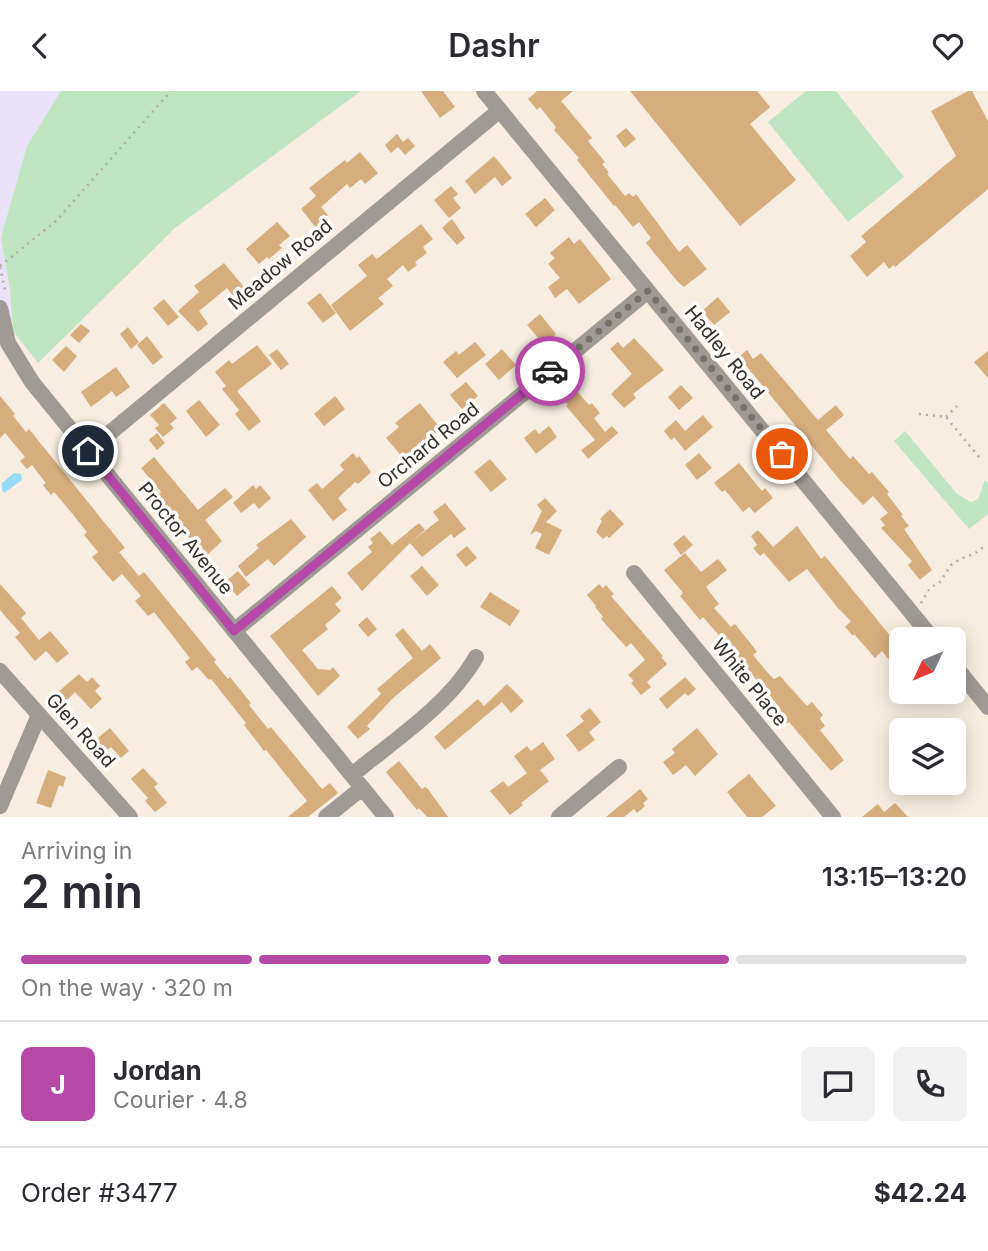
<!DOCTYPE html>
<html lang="en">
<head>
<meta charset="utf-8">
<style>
	body { margin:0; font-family:Inter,sans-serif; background:#f2f2f3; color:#2b2b33; height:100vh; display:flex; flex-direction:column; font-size:26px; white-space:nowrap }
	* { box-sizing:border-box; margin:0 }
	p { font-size:23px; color:#7c7c81 }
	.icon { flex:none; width:38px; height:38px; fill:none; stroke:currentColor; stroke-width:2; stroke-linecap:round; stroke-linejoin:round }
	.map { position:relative; height:726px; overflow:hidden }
	.drawer { display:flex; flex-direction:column; background:#fff; flex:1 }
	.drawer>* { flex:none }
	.needle { width:46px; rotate:226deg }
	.controls { position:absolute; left:889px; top:536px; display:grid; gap:14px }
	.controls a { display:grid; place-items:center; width:77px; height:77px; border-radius:10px; background:#fff; box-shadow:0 4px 18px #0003; font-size:35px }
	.pin { position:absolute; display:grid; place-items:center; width:60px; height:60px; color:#fff; margin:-30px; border:4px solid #fff; border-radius:50%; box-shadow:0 2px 7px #0007 }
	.courier { position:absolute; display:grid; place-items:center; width:70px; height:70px; margin:-35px; border:5px solid #b649a7; border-radius:50%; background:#fff; color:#222; box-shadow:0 2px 9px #0007 }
	.summary em { font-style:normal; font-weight:600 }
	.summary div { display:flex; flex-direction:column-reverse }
	.summary { display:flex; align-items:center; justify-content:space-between; height:119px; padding:0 21px }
	h1 { font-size:46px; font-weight:600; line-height:52px }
	.bar { display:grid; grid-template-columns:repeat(4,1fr); gap:10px 7px; align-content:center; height:84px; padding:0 21px }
	.bar i { height:9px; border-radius:5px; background:#e1e1e2 }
	.bar .selected { background:#b649a7 }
	.bar p { grid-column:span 4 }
	.line { display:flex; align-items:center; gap:18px; padding:0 21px; border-top:2px solid #e1e1e2 }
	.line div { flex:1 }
	.round { display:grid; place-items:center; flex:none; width:74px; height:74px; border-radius:10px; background:#f2f2f3 }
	header { display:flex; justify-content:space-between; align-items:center; height:91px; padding:0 21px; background:#fff; font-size:32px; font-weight:600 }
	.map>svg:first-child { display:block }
</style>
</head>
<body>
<header><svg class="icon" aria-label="back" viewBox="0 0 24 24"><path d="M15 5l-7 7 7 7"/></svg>Dashr<svg class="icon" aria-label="heart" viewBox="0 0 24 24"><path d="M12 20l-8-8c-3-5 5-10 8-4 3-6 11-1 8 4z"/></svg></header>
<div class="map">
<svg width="988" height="726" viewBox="0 0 988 726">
	<rect width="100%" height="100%" fill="#f7eee1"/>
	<!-- education -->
	<path fill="#e9e1f7" d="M0,0h61l-34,55 -26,91 9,53 3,41 -13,-3z"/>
	<!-- green -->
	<path fill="#bfe5c1" d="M61,0h300l-186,137 -137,135 -25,-32 -3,-41 -9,-53 26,-91z
		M806,0h30l68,86 -56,45 -80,-100z
		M905,340l52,63 14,8 7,-3 7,-19 3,3v31l-19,15 -75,-88z"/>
	<!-- water -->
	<path fill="#96dbf7" d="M14,382l7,1 1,6 -18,13 -2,-3v-7z"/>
	<!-- building -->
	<path fill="#d6ad7d" d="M421,0h22l12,16 -15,11z
		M537,0h36l-12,10 31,37 -4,3 17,21 -3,2 7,9 -2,1 18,22 4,-3 4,4 3,-3 43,58 8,-7 20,24 -23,18 -6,-5 -32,-39 5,-5 -12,-16 -6,5 -18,-22 -1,1 -37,-46 2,-2 -25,-28 2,-3 -16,-20 -3,3 -9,-11z
		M630,0h127l13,16 -20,17 46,56 -56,46z
		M968,0h4l16,30v68l-93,78 -1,-2 -5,4 -5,-7 -17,15 -17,-21 16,-14 -5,-6 95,-80 -25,-45z
		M626,37l10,11 -11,9 -9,-12z
		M397,43l6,8 5,-4 7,8 -10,9 -7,-8 -7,6 -6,-8z
		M360,61l18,21 -13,11 -4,-5 -11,9 -3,-4 -26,23 7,8 -4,3 2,3 -9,8 -16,-20 15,-13 -7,-8 36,-28 2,3z
		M494,65l18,22 -10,8 -7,-9 -20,17 -10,-13z
		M451,95l7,8 -5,4 8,10 -12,10 -15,-18z
		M545,107l10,12 -19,17 -11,-13z
		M452,128l13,19 -8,7 -15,-17z
		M277,131l13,14 -11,9 3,3 -13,11 -2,-2 -8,7 -13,-15z
		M421,133l12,15 -10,8 4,6 -12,9 2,3 -9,7 -5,-7 -16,14 6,7 -15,12 6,6 -34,27 -19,-26 36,-29 -9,-11 14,-11 5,5z
		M569,146l5,7 6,-5 31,40 -32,25 -12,-15 -12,9 -7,-11 12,-9 -12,-14 7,-6 -5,-5z
		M224,172l24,29 -11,9 -10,-13 -28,23 9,13 -10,8 -20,-21 21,-19 -5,-6z
		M320,202l16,20 -13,10 -16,-20z
		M718,206l12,15 -16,13 -12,-14z
		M164,208l15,18 -11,9 -15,-18z
		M540,223l16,20 -3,3 2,3 -9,7 -19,-22z
		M81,233l9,7 -11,12 -9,-8z
		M128,236l11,15 -8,7 -11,-15z
		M147,245l16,21 -10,8 -16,-20z
		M634,247l30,32 -31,24 3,4 -12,10 -13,-14 21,-20 -22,-25 8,-7 5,6z
		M475,251l11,13 -29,23 -14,-16 13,-11 3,4z
		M257,254l15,19 -35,27 24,30 -12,10 -14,-17 4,-4 -17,-21 4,-3 -11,-14 14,-12 3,4z
		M66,255l11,10 -13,16 -12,-12z
		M277,258l12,15 -8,6 -12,-15z
		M502,258l14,16 -17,15 -14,-16z
		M747,259l6,9 8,-6 57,67 18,-15 8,10 -18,15 24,29 3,-3 16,18 3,-2 17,20 -2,2 16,21 -2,1 8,10 -5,3 28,41 -12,10 -12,-15 4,-4 -31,-33 4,-3 -5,-6 8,-6 -15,-17 -10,9 -24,-26 -100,-122z
		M988,260v27l-14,-16z
		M116,276l14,20 -14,10 -4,-6 -21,16 -10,-15z
		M466,291l12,14 -16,13 -12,-14z
		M681,294l12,13 -14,12 -11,-13z
		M576,299l13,15 3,-2 8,10 -6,5 11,14 7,-6 6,7 -30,26 -7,-9 14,-10 -29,-34 2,-1 -4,-5z
		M0,305l15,18 -2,2 13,16 3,-3 96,119 -6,4 20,24 5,-4 72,88 -2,2 14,17 2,-2 21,26 -2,2 19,24 3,-2 51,62 8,-6 8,10 -30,24h-20l19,-16 -41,-51 -2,1 -20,-26 2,-2 -35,-44 -2,1 -12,-13 -5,4 -7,-9 5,-4 -36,-46 -6,4 -13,-15 6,-5 -19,-22 -9,8 -21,-25 6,-5 -14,-17 3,-3 -16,-20 -17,-20 -3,3 -8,-10 3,-2 -14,-18 -5,4 -7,-8 5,-4 -20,-24 -5,5z
		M335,305l10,13 -21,17 -10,-12z
		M199,309l21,25 -14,12 -20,-26z
		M164,312l13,15 -7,6 4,4 -11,9 -8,-9 4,-3 -9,-10z
		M420,312l21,26 -37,30 -18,-21 13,-11 -4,-4z
		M703,324l10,12 -28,24 -11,-14 -3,3 -7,-9 12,-11 9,11z
		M549,335l8,11 -21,17 -12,-16 11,-9 4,5z
		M157,342l8,10 -8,7 -8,-10z
		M353,362l4,5 2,-2 12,16 -13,12 -3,-2 -17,16 9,12 -14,11 -25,-31 9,-7 5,6 22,-19 -4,-5z
		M699,362l13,15 -15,12 -12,-15z
		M154,366l44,53 27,-22 8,9 -28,23 17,21 -17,16 -49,-61 5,-4 -20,-24z
		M490,368l17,20 -16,13 -17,-20z
		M739,372l23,28 3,-3 8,10 -18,15 -6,-6 -6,5 -18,-22 -3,2 -8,-9z
		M253,394l3,4 4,-4 11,13 -12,11 -5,-6 -13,10 -8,-10z
		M545,407l12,13 -11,11 16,8 -13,25 -14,-7 7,-14 -6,-3 -6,4 12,-24 -5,-6z
		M445,412l21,26 -12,9 -3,-4 -29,23 -12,-14 -48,48 -15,-18 25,-21 -4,-5 5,-4 -3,-4 10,-8 12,14 27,-22 6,7 -14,12 28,-22 -6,-8z
		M610,418l14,15 -15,14 -2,-2 -4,3 -7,-7 6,-11 -2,-2z
		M291,428l15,18 -32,29 -6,-7 -22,18 -8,-11 21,-18 -3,-3z
		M797,435l24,33 4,-3 76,93v26l-19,-24 -7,7 -21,-24 -1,2 -8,-9 6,-6 -14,-14 -30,-38 -18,13 -25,-29 -4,3 -7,-8 4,-3 -6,-9 7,-6 15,17z
		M684,444l9,10 -12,10 -8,-11z
		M467,455l10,12 -11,9 -10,-12z
		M685,462l16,19 17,-13 9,11 -21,17 13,17 -5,4 17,19 4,-3 13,16 9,12 -4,3 14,17 7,7 6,-3 27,30 5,-4 11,13 -3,4 5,7 -5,4 24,30 -13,11 -42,-49 -3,2 -10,-12 4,-4 -44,-53 -4,-2 -3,3 -10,-12 3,-3 -5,-8 -14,-16 -3,3 -20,-24 3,-3 -19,-23z
		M422,475l17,19 -12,11 -17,-20z
		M238,480l12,14 -13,11 -12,-14z
		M0,493l26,29 -5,5 18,22 11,-9 19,22 -12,10 -11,-12 -11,10 -20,-24 5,-4 -20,-23z
		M599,493l4,4 3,-3 8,9 -3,2 52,60 -2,1 6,7 -20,18 4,5 -10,8 -10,-12 3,-2 -6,-6 17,-15 -14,-17 -5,4 -25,-28 2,-2 -8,-10 1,-1 -9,-11z
		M332,495l10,12 -7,6 6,7 -16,14 3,4 -26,21 16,19 12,1 3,-3 7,9 -22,20 -48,-60z
		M490,501l30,19 -10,15 -30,-19z
		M367,526l10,12 -9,8 -10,-12z
		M403,537l19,23 8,-7 11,14 -49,41 -25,27 3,3 -12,10 -11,-12 34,-33 -4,-5 36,-31 -18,-23z
		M79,583l8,8 5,-5 8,9 -5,5 7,8 -11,10 -16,-17 -10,10 -8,-9z
		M685,586l11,12 -8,7 -3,-3 -18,16 -8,-10z
		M507,593l17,17 -13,12 -9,-11 -57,48 -11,-13 44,-38 6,7z
		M590,617l11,14 -12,10 6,8 -16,12 -13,-17 18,-14 -4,-5z
		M110,637l19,23 -8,7 -10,-11 -8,7 -10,-12z
		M697,637l21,26 -23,22 -9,-11 -13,10 -10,-13 12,-9 -3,-4z
		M543,651l12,17 -15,11 9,11 -28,22 2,2 -13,10 -20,-24 13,-10 5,6 19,-14 -13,-17 13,-10 4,5z
		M399,670l23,28 3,-2 3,2 20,28h-21l-8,-9 -2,2 -31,-38z
		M143,677l15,16 -4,3 13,16 -12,9 -10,-11 3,-3 -17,-19z
		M48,679l18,7 -3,10 -4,-2 -8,23 -15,-5z
		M749,683l27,32 -14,11h-15l-20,-25z
		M640,698l8,10 -5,4 2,3 -8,7 -3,-4 -10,8h-18z
		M895,712l13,14h-46l16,-13 6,8z"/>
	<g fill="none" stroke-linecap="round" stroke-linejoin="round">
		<!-- path -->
		<path stroke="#b6afa5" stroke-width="2.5" stroke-dasharray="2 5" stroke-linecap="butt" d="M0,175l55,-44 116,-131
			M0,176l6,27
			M919,323l27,3 33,40
			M946,326l11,-11
			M921,512l9,-15 10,-6 11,-17 9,-6 14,-5 12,-9"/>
		<!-- minor -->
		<path stroke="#a09a97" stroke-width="16" d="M484,0l449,548
			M0,217l8,35 24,39 354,435
			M88,360l412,-341
			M634,482l199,244
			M234,540l414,-340
			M954,574l34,42
			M0,580l130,146
			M352,684c41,-34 98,-71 124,-118
			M0,715l39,-91
			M326,726l36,-29
			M559,726l60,-50"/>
	</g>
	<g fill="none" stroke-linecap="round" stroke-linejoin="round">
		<!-- done -->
		<path stroke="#777169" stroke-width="7" stroke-dasharray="0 12.6" d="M550,280l98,-80 134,163"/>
		<!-- route -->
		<path stroke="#b649a7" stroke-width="9" d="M88,360l146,180 316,-260"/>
	</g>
	<g text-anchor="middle" stroke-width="7" stroke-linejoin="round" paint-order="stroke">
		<!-- street labels -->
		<g font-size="19" fill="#322e29" stroke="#fefcfa">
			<text transform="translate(280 173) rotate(-40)" y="7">Meadow Road</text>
			<text transform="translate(725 261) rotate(51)" y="7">Hadley Road</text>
			<text transform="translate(428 354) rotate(-39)" y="7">Orchard Road</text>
			<text transform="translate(186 447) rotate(51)" y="7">Proctor Avenue</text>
			<text transform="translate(750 591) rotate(51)" y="7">White Place</text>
			<text transform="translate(81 639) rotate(48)" y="7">Glen Road</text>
		</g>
	</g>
</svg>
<div class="controls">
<a><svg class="needle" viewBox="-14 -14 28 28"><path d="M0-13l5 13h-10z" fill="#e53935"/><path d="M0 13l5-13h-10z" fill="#7c7c81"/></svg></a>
<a><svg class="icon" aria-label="layers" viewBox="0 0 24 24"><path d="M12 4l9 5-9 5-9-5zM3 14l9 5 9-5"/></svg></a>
</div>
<div class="pin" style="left:782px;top:363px;background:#ea580c"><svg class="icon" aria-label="bag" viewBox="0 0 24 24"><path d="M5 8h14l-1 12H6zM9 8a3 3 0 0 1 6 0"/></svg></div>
<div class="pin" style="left:88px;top:360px;background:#1f2937"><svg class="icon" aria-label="home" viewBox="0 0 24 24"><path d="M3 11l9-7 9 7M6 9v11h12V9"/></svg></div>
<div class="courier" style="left:550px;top:280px"><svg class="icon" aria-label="car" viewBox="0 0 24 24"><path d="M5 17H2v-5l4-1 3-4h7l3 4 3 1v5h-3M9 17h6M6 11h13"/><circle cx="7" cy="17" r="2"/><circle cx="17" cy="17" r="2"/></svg></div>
</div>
<section class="drawer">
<div class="summary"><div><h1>2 min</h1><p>Arriving in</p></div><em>13:15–13:20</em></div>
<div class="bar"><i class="selected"></i><i class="selected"></i><i class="selected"></i><i></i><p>On the way · 320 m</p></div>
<div class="line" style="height:126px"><b class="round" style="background:#b649a7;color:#fff">J</b><div><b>Jordan</b><p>Courier · 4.8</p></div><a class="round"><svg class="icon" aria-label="chat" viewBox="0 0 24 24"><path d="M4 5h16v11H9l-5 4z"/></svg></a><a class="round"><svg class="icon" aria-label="phone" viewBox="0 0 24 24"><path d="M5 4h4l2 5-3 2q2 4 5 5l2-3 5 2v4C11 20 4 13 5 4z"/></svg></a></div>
<div class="line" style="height:91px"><div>Order #3477</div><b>$42.24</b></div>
</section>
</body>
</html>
